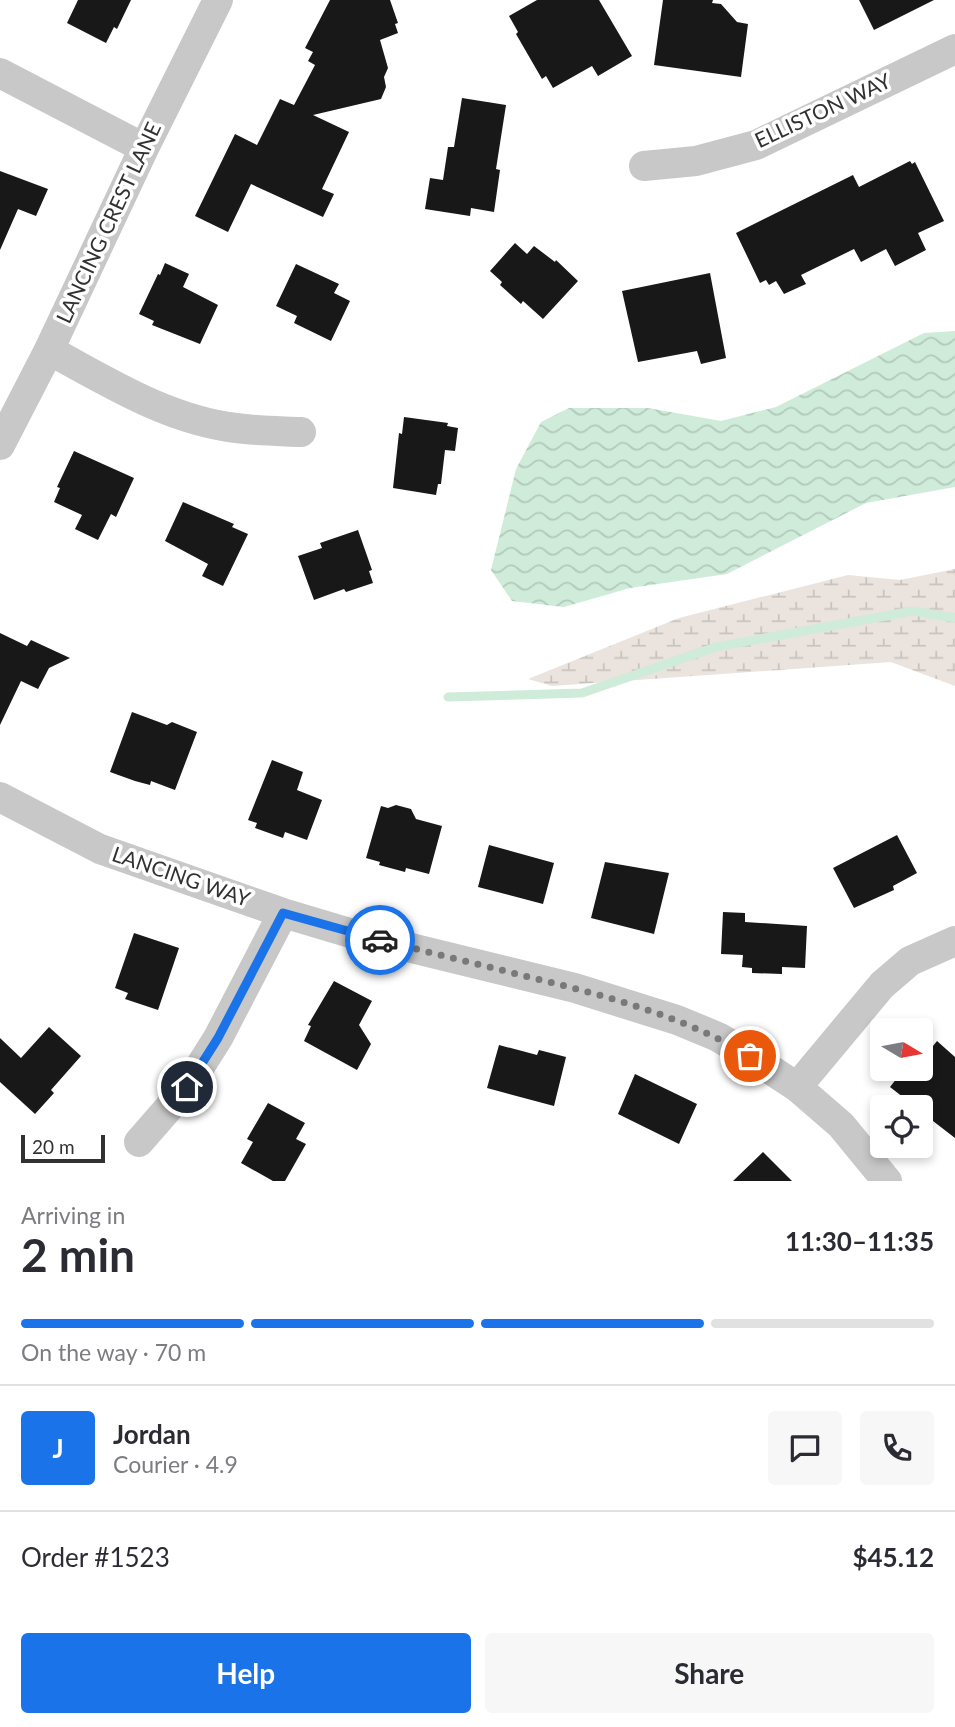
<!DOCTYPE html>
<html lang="en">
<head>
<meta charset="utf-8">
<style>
	body { margin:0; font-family:Lato,sans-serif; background:#f7f7f7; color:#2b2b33; height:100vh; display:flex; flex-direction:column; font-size:26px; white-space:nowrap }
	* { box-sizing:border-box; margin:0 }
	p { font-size:23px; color:#7c7c81 }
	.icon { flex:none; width:38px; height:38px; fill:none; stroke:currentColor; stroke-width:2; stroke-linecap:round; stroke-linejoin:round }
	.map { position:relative; height:1181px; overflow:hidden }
	.drawer { display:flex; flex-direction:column; background:#fff; flex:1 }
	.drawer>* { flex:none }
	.needle { width:46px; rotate:100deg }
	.buttons { position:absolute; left:870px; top:1018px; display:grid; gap:14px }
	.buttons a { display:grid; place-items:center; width:63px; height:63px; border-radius:7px; background:#fff; box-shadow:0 4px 10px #0003; font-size:35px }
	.scale { position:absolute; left:21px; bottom:18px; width:84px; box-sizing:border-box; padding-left:7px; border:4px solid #313131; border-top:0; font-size:19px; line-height:24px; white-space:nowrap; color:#313131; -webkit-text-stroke:5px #fff; paint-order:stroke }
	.pin { position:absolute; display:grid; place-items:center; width:60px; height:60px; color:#fff; margin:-30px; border:4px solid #fff; border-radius:50%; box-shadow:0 2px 7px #0007 }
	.courier { position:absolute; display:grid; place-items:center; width:70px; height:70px; margin:-35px; border:5px solid #1a73e8; border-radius:50%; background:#fff; color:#222; box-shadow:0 2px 9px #0007 }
	.headline em { font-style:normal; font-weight:700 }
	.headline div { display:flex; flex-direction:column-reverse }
	.headline { display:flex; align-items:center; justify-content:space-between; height:119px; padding:0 21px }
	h1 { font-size:46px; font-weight:700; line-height:52px }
	.bar { display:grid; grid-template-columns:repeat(4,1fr); gap:10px 7px; align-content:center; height:84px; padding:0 21px }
	.bar i { height:9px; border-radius:5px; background:#e1e1e2 }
	.bar .on { background:#1a73e8 }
	.bar p { grid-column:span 4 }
	.line { display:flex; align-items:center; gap:18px; padding:0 21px; border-top:2px solid #e1e1e2 }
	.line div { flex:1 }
	.round { display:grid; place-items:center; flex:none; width:74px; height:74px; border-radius:7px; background:#f7f7f7 }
	.button { display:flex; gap:14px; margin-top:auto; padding:14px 21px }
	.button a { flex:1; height:80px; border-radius:7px; background:#1a73e8; color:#fff; font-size:28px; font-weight:700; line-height:80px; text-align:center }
	.button a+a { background:#f7f7f7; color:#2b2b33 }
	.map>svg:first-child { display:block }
</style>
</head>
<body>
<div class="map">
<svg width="955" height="1181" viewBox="0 0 955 1181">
	<defs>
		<pattern id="wetland-marsh" width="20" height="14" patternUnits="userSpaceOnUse" patternTransform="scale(1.75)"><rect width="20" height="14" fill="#eae3de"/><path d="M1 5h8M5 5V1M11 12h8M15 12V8" fill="none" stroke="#c9c3bf"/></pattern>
		<pattern id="water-waves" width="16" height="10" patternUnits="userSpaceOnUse" patternTransform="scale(1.75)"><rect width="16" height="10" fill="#cfebd9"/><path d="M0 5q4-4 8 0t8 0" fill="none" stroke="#b2cabb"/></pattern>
	</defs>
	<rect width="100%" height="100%" fill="#fff"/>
	<!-- wetland -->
	<path fill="url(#wetland-marsh)" d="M955,569v117l-64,-24 -339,24 -24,-7 151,-61 169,-43 52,5z"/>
	<!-- water -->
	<path fill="url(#water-waves)" d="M955,331v156l-89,16 -139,71 -97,14 -66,19 -52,-6 -21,-31 25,-101 25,-47 28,-14h79l73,13 55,-14 148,-74z"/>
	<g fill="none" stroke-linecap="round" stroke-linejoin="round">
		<!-- stream -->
		<path stroke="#cfebd9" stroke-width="9" d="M448,697l134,-4 134,-46 197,-36 42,7"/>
	</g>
	<!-- building -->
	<path fill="#181818" d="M78,0h53l-14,29 -3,-2 -8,16 -39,-20z
		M330,0h60l8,23 -3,1 3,9 -18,7 8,28 -4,9 2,10 -5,12 -68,16 36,17 -27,57 12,5 -11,23 -72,-33 -23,48 -33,-16 40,-82 22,11 23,-46 14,6 21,-40 -7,-4 5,-9 -8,-4z
		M537,0h62l33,56 -34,20 -6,-10 -39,22 -7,-12 -4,3 -26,-45 2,-2 -9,-16z
		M663,0h50l-1,3 9,1 16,18 11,2 -7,53 -87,-12z
		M859,0h75l-60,30z
		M462,98l44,7 -10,64 4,1 -6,42 -23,-4 -1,8 -45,-7 5,-31 13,2 5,-33h6z
		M910,161l2,3 3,-2 29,59 -26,12 8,17 -31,16 -9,-17 -25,13 -7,-13 -53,26 5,9 -22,10 -8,-13 -7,4 -3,-5 -6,3 -24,-50 117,-58 6,12z
		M0,171l48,18 -12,27 -18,-7 -18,41z
		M515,243l12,11 7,-8 21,16 1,-2 22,21 -35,38 -20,-18 -2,3 -21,-19 2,-3 -12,-11z
		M165,263l24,11 -6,13 35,18 -18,39 -48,-19 2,-4 -15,-7 19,-40 2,1z
		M296,264l43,20 -5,9 16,8 -19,40 -37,-18 3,-7 -21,-10z
		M710,273l16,85 -25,6 -4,-13 -59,11 -16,-71z
		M404,417l44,6 -1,3 11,2 -3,23 -10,-1 -4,34h-3l-2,11 -43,-7 6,-55 3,1z
		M74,451l60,27 -18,39 -5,-3 -13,26 -23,-11 7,-14 -28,-13 6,-14 -3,-1z
		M183,502l51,22 -2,3 16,7 -25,52 -21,-10 6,-12 -43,-23z
		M358,530l14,40 -3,1 4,12 -27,9 -2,-3 -30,11 -16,-44 24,-8 -2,-5z
		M0,633l27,13 4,-6 39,18 -21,10 -11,21 -17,-8 -21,44z
		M132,712l35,13 5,-3 25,10 -22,58 -24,-9 -1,4 -15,-4 -25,-9z
		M272,760l31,12 -6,18 25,10 -15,40 -22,-8 -2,6 -28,-10 2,-5 -9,-3z
		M396,805l15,4 5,10 26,7 -13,48 -23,-6 -1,4 -26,-7 1,-3 -14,-4 15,-52 7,2z
		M897,835l20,38 -24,13 1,4 -40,18 -21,-40z
		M489,845l65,18 -11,41 -65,-17z
		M605,862l64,11 -15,61 -63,-16z
		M723,912l22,1v9l62,4 -2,42 -23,-1v7l-30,-1v-5l-10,-1 1,-12 -22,-1z
		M134,933l45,15 -21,62 -33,-11 3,-6 -13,-5z
		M334,981l38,20 -13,24 12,19 -14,26 -53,-29 7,-15 -3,-1z
		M49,1027l32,29 -30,34 3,3 -19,21 -35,-32v-44l21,20z
		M937,1041l18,16v81l-35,-27v-3h-3l-27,-21 14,-18h16v-13l2,-2 3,2z
		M499,1045l38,10 2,-5 27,7 -12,49 -67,-18z
		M635,1074l62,30 -18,40 -61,-30z
		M268,1103l37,20 -9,16 10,5 -21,37h-12l-32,-18 12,-21 -6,-3z
		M763,1152l29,29h-59z"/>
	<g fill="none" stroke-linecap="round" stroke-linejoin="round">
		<!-- minor -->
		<path stroke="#c8c8c8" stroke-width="30" d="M0,73l144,75
			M644,166l52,-5 60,-16 199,-96
			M49,350c59,32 119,70 187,78 22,3 43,3 65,4
			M0,445l49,-95 95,-202 74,-148
			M0,797l100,52 183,64 67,20 225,55 102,32 41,17 32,19 47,31 44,38 46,56
			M797,1087l85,-102 28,-24 45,-20
			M139,1142l48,-55 31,-49 65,-125"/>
	</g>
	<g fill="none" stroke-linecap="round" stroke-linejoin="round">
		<!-- done -->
		<path stroke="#797979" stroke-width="7" stroke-dasharray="0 12.6" d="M380,940c48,12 97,24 145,36 78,19 156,39 225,80"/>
		<!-- route -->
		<path stroke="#1a73e8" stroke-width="9" d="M187,1087l31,-49 65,-125 97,27"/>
	</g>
	<g text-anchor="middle" stroke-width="7" stroke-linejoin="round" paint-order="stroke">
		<!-- street labels -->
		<g font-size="21" fill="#313131" stroke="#fff">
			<text transform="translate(823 111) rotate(-25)" y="7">ELLISTON WAY</text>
			<text transform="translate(109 223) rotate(-65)" y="7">LANCING CREST LANE</text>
			<text transform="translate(181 877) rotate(19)" y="7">LANCING WAY</text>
		</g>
	</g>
</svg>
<div class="buttons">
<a><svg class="needle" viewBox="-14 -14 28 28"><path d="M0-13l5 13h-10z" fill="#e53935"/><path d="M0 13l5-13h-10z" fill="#7c7c81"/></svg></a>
<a><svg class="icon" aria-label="locate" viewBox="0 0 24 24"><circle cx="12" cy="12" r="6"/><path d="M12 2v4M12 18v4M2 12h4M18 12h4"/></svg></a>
</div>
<div class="scale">20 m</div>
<div class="pin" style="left:750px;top:1056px;background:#ea580c"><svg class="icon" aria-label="bag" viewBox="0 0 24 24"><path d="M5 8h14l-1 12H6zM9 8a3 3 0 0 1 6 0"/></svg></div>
<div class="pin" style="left:187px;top:1087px;background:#1f2937"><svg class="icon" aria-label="home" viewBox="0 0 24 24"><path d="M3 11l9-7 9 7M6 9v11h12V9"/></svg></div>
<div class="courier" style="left:380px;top:940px"><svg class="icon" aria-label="car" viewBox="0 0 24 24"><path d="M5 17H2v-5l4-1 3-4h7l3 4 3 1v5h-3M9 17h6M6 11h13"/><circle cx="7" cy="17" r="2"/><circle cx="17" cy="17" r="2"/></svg></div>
</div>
<section class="drawer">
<div class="headline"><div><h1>2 min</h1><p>Arriving in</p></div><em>11:30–11:35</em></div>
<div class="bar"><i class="on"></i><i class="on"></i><i class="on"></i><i></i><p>On the way · 70 m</p></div>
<div class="line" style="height:126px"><b class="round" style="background:#1a73e8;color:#fff">J</b><div><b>Jordan</b><p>Courier · 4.9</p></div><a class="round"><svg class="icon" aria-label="chat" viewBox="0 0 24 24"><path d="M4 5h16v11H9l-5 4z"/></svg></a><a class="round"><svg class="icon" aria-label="phone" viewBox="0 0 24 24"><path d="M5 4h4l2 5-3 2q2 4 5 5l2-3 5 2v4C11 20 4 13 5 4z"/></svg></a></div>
<div class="line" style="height:91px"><div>Order #1523</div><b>$45.12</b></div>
<div class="button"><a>Help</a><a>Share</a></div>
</section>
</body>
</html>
